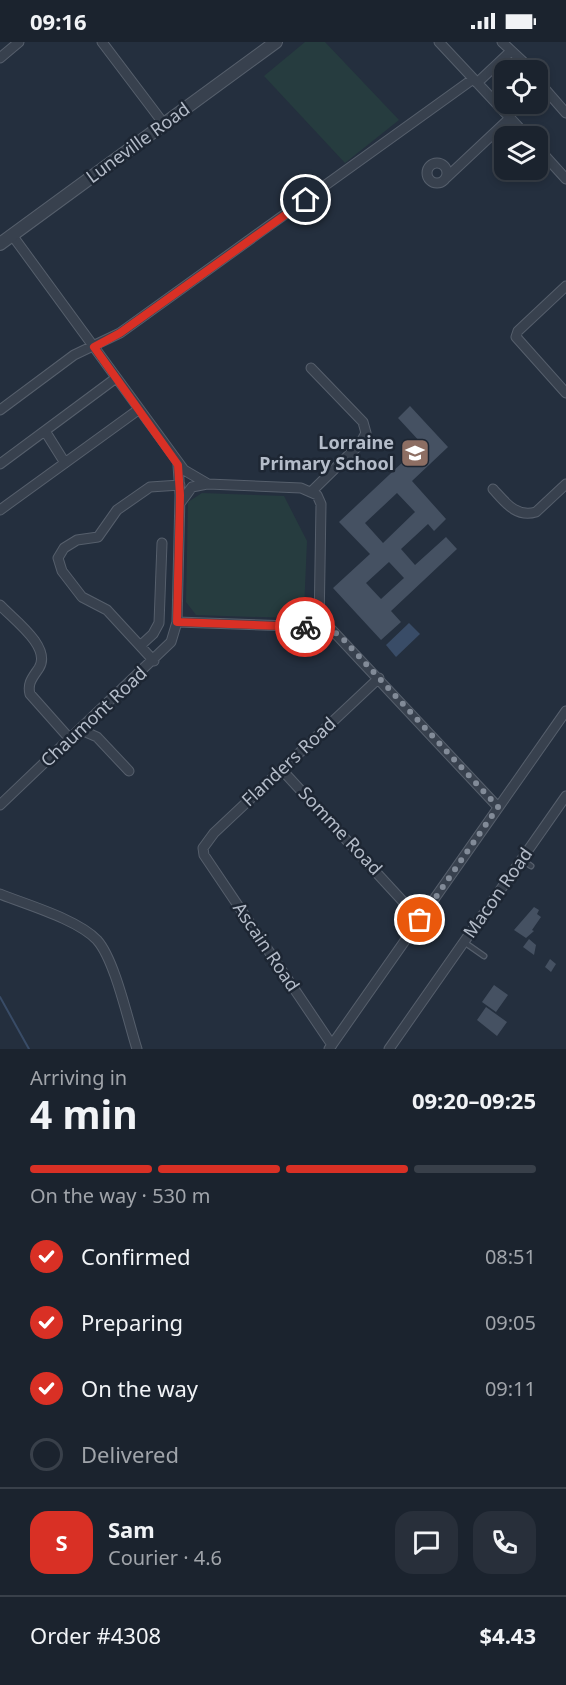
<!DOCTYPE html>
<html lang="en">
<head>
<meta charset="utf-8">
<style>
	body { margin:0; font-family:"Noto Sans",sans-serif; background:#282f3a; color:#f1f3f6; height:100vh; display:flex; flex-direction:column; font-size:22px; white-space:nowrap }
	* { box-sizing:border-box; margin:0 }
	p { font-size:20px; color:#a0a4aa }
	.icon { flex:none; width:33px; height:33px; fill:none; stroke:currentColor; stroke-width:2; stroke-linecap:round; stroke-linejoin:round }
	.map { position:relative; height:1007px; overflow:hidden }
	.panel { display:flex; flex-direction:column; background:#1b232e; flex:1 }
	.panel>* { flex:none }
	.buttons { position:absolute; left:494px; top:18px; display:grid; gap:12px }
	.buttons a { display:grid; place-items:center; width:54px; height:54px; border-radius:12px; background:#1b232e; box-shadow:0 3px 9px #0003,0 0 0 2px #39404a; font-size:30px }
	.pin { position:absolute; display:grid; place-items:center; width:51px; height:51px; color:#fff; margin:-26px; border:3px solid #fff; border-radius:50%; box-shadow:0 2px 6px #0007 }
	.courier { position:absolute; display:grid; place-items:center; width:60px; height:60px; margin:-30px; border:4px solid #d93025; border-radius:50%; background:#fff; color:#222; box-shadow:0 2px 8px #0007 }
	.summary em { font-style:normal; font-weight:700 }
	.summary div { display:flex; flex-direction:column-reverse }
	.summary { display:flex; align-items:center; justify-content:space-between; height:102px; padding:0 30px }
	h1 { font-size:39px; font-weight:700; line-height:45px }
	.bar { display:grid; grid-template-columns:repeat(4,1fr); gap:9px 6px; align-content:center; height:72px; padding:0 30px }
	.bar i { height:8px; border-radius:4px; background:#39404a }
	.bar .active { background:#d93025 }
	.bar p { grid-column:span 4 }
	.line { display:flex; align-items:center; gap:15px; padding:0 30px; border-top:2px solid #39404a }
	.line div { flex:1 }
	.round { display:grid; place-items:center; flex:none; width:63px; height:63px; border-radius:18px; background:#282f3a }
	ol { padding:0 30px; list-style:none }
	li { display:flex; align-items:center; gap:18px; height:66px }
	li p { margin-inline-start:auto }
	li .icon { padding:6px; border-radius:50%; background:#d93025; color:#fff; stroke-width:4 }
	li:last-child { color:#a0a4aa }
	li i { width:33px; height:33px; border:3px solid #39404a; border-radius:50% }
	.status { display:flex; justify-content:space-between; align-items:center; height:42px; padding:0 30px; background:#1b232e; direction:ltr }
	.status svg { height:16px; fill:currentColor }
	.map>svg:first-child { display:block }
</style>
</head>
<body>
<div class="status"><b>09:16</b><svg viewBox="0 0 49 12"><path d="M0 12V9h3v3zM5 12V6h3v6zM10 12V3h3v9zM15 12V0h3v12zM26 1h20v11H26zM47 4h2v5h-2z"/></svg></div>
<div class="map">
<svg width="566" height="1007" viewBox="0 0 566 1007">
	<rect width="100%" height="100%" fill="#242f3e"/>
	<!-- green -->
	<path fill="#263c3f" d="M305,0h20l74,78 -54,43 -81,-87z
		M202,451l82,3 23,45 -3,69 -12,8 -96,-3 -10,-13 2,-100z"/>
	<!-- water -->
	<path fill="#394c67" d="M409,581l11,11 -24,23 -10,-12z"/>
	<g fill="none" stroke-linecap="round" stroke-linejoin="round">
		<!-- stream -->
		<path stroke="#394c67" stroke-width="2" d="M0,955l29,52"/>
	</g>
	<!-- building -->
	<path fill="#455162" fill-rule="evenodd" d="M410,364l38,41 -36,34 34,38 -12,12 -6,-7 -27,25 14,16 31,-28 11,12 -66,62 10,11 -20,18 -48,-52 37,-34 -31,-32 83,-78 -24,-26zM397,451l18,19 -32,31 -18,-20zM389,520l15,16 -23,21 -15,-16z
		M534,865l5,3 -2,4 4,3 -9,13 2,1 -8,7 -12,-8z
		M529,897l7,6 -2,10 -11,-8z
		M550,917l6,5 -5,8 -6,-5z
		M494,943l14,10 -12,17 -14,-10z
		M486,965l21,15 -10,14 -20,-16z"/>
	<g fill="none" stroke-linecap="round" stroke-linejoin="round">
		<!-- service casing -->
		<g stroke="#565f6c" stroke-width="7">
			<path id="service" d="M521,817l10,7
				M464,900l20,14"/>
		</g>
		<!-- minor casing -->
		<g stroke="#565f6c" stroke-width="11">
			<path id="minor" d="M102,0l62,82
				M439,0l88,94
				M502,0l30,28
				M0,16l19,-16
				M537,38l29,33
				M477,41l34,-32
				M537,105l29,32
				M427 131a10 10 0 1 1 20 0a10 10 0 1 1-20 0Z
				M446,136l64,-60
				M12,193l172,235 24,14 93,4 16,7 4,9 -2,123
				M566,244l-48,45 -2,6 50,56
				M311,326l52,54 3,11 -6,11 -48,47
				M0,368l74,-55 46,-22 353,-254
				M45,389l20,32
				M0,422l116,-86
				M493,447c12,13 23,29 43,23l30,-28
				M181,460l11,-15 15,-3
				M0,468l138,-100
				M0,563c13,14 52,42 39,63 -6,9 -12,15 -9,26l40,45
				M177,580l142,5 13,3 166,177
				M141,603l12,-11 6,-11 3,-80
				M154,619l-47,-51 -25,-13 -20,-26 -4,-13 6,-10 13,-8 21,-3 19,-27 33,-23 30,-2
				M81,688l16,7 32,34
				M282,728l138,150
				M0,763l171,-163 6,-20 3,-127 -2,-30
				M0,852c27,11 77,25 97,46 18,20 31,81 40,109
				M332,1003l-128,-190 -1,-7 11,-15 165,-155
				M329,1007l237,-338
				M389,1007l177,-253"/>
		</g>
		<!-- tertiary casing -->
		<g stroke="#565f6c" stroke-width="14">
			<path id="tertiary" d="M0,202l276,-202"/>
		</g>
		<!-- service -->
		<use href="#service" stroke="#38414e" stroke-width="4.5"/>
		<!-- minor -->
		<use href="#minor" stroke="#38414e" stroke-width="9"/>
		<!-- tertiary -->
		<use href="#tertiary" stroke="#38414e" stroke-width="12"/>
	</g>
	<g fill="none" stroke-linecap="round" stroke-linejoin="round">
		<!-- done -->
		<path stroke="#828b98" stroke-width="6" stroke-dasharray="0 10.8" d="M305,585l27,3 11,9 155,168 -78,113"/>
		<!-- route -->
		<path stroke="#d93025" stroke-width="8" d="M305,585l-128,-5 3,-127 -2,-30 -84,-118 26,-14 186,-133"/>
	</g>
	<!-- icons -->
	<defs>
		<g id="school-square" transform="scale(1.5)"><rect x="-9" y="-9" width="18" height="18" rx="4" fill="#8d6e63" stroke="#1d2633"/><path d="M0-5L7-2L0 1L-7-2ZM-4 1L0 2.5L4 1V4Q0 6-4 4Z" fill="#fff"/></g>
	</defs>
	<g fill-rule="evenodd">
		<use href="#school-square" x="415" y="411"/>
	</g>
	<g text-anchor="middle" stroke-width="5" stroke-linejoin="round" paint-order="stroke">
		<!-- street labels -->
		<g font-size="18" fill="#b4bcc9" stroke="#1d2633">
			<text transform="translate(138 101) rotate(-36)" y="6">Luneville Road</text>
			<text transform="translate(94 675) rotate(-43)" y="6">Chaumont Road</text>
			<text transform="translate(289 720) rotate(-43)" y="6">Flanders Road</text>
			<text transform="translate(340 789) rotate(47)" y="6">Somme Road</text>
			<text transform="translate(498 851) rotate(-55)" y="6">Macon Road</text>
			<text transform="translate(266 905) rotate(56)" y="6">Ascain Road</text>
		</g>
		<!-- poi labels -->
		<g font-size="18" font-weight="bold" fill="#b4bcc9" stroke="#1d2633" text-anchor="end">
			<text x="394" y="407">Lorraine<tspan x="394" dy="21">Primary School</tspan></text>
		</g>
	</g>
</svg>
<div class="buttons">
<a><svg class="icon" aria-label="locate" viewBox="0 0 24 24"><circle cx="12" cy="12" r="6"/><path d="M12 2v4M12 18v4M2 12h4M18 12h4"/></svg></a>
<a><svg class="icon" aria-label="layers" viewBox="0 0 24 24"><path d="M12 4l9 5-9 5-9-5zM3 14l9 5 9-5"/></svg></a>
</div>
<div class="pin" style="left:420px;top:878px;background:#ea580c"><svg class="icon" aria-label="bag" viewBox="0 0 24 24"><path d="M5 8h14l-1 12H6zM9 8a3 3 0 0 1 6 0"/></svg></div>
<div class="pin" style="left:306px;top:158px;background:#1f2937"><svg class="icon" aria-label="home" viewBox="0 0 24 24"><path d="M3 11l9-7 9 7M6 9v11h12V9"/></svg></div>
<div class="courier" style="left:305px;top:585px"><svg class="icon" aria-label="bike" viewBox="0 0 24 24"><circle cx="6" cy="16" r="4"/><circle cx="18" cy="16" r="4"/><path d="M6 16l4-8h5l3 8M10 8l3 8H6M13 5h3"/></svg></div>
</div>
<section class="panel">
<div class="summary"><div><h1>4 min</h1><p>Arriving in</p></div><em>09:20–09:25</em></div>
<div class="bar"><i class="active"></i><i class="active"></i><i class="active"></i><i></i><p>On the way · 530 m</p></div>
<ol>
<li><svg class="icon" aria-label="check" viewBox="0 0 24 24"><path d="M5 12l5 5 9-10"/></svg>Confirmed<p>08:51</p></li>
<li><svg class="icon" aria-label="check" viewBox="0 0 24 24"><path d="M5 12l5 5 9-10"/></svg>Preparing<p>09:05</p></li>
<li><svg class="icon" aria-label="check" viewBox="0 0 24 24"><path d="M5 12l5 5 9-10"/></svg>On the way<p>09:11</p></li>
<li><i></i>Delivered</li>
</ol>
<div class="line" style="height:108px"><b class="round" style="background:#d93025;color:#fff">S</b><div><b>Sam</b><p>Courier · 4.6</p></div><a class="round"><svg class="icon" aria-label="chat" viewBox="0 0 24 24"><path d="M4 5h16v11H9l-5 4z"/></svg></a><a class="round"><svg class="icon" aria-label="phone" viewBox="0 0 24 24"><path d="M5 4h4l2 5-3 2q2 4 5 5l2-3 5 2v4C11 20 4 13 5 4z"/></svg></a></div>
<div class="line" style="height:78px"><div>Order #4308</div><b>$4.43</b></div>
</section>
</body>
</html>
